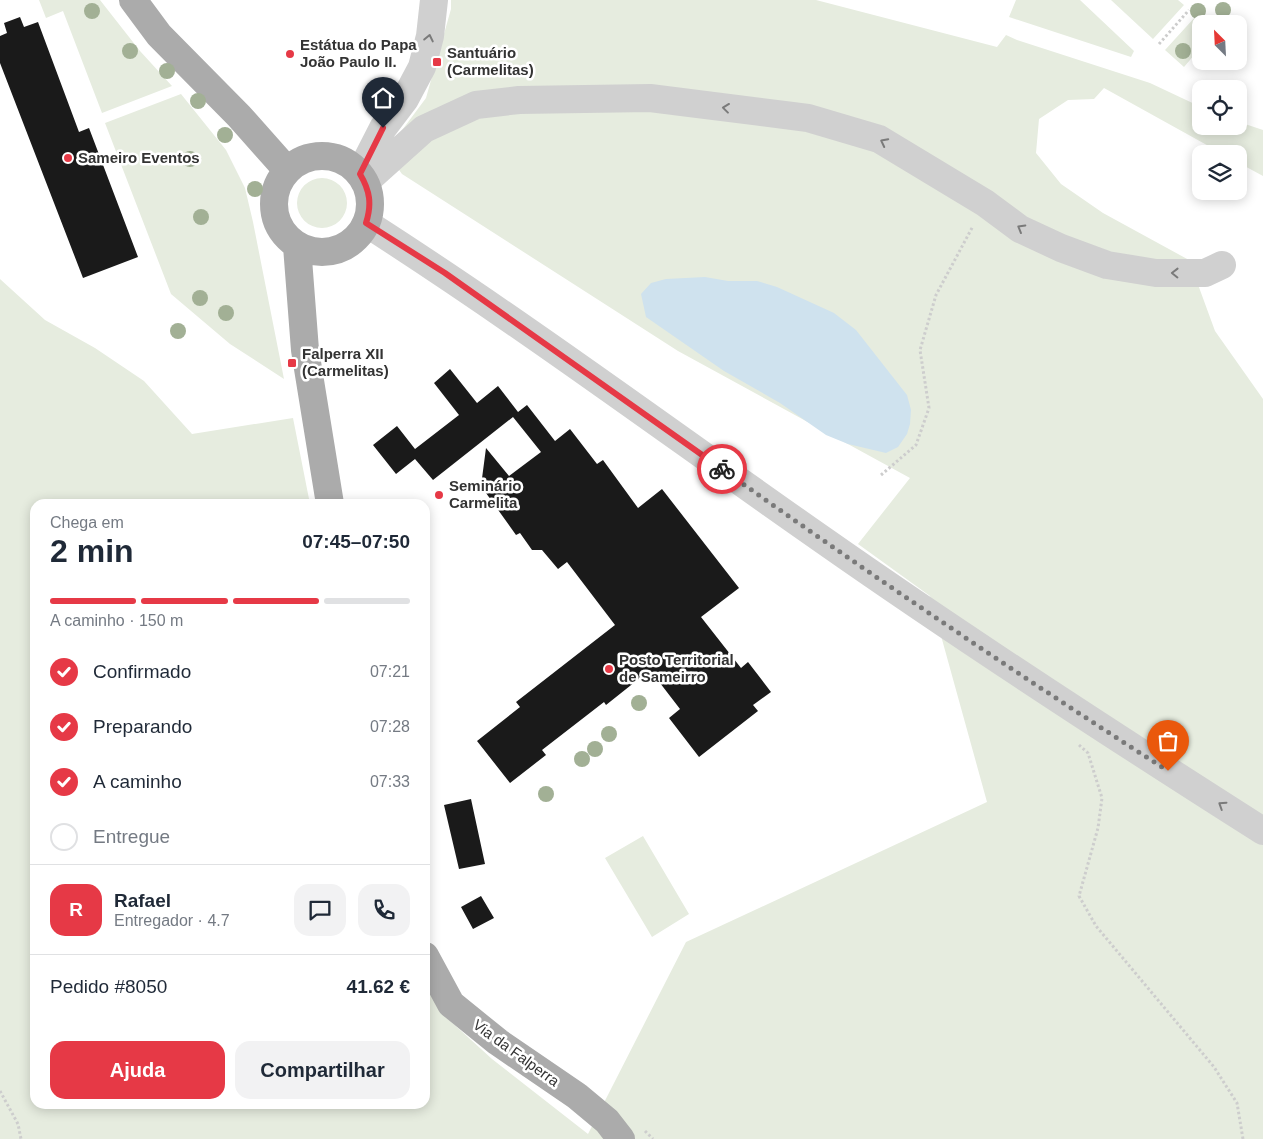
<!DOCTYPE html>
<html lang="pt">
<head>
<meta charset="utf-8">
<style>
	body { margin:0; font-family:Arial,sans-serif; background:#f2f2f3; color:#1f2937; height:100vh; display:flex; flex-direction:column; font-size:19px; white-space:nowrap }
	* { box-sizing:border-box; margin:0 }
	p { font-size:16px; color:#747a83 }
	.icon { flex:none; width:28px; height:28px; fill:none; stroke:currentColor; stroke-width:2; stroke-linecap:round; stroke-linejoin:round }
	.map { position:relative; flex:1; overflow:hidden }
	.sheet { position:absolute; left:30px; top:499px; width:400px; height:610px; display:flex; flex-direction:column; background:#fff; border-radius:15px; box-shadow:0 2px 12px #0003 }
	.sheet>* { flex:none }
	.needle { width:32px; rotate:336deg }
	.buttons { position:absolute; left:1192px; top:15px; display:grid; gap:10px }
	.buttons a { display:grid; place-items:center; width:55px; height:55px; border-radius:10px; background:#fff; box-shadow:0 2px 12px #0003; font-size:25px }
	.pin { position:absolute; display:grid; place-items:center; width:42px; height:42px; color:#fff; margin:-51px -21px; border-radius:50% 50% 50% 0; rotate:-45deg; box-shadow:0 0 5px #0007 }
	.pin .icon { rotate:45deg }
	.courier { position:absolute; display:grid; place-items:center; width:50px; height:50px; margin:-25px; border:4px solid #e63946; border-radius:50%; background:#fff; color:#222; box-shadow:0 1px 6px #0007 }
	.overview em { font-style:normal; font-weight:600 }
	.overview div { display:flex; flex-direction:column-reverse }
	.overview { display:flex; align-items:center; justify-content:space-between; height:85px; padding:0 20px }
	h1 { font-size:32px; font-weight:600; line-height:38px }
	.bar { display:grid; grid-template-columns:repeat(4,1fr); gap:8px 5px; align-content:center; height:60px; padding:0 20px }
	.bar i { height:6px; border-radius:4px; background:#e0e1e3 }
	.bar .active { background:#e63946 }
	.bar p { grid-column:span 4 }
	.line { display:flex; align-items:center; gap:12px; padding:0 20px; border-top:1px solid #e0e1e3 }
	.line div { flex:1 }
	.round { display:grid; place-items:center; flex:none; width:52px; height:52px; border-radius:15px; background:#f2f2f3 }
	ol { padding:0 20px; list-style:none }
	li { display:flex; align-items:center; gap:15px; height:55px }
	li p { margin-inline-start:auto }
	li .icon { padding:5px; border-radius:50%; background:#e63946; color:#fff; stroke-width:4 }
	li:last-child { color:#747a83 }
	li i { width:28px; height:28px; border:2px solid #e0e1e3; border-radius:50% }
	.action { display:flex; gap:10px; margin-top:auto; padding:10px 20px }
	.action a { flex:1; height:58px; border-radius:15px; background:#e63946; color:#fff; font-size:20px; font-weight:600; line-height:58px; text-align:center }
	.action a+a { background:#f2f2f3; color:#1f2937 }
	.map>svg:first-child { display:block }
</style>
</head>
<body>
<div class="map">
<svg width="1263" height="1139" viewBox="0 0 1263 1139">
	<rect width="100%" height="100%" fill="#fff"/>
	<!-- green -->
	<path fill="#e6ecdf" d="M39,0h61l40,51 32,35 -70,27 -39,-102 -17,7z
		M451,0h365l181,47 9,-12 11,5 133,43 51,24v19h38v-4l24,8v46l-24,-13v-9h-16l-119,-66 -10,11 -26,1 -29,19 -3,34 25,31 42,29 86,47 26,71 48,68v740h-1263v-860l45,41 50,28 49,33 48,53 101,-16 17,86h-275v600h390v-117l22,31 45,41 96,75 98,-192 301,-140 -57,-206 -72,-52 52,-66 -232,-127 -276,-177 -11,-15v-14l35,-47 25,-89z
		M1016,0h64l54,51 -3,6 -122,-40z
		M1111,0h67l6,5 -31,34z
		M1196,16l8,8h-3v23l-17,20 -19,-17z
		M181,94l45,56 19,38 8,34 31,157 -54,-35 -59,-50 -66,-171z
		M297 203a25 25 0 1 1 50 0a25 25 0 1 1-50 0Z
		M643,836l46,78 -37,23 -47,-79z"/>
	<!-- water -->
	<path fill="#cfe2ee" d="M705,277l23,4h29l20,6 57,26 22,17 51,65 4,15 -1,14 -3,10 -9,13 -12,6 -38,-9 -22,-9 -46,-32 -56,-32 -78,-54 -5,-23 10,-11 15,-4z"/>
	<!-- building -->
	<path fill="#1a1a1a" d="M20,17l4,10 14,-5 41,110 10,-4 49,129 -55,21 -83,-215v-27l7,-3 -3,-10z
		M450,369l27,34 21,-17 20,26 9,-7 28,36 15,-12 27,35 6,-4 35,48 24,-19 77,99 -38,29 40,51 7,-6 23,30 -18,13 5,6 -59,46 -30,-39 11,-9 -30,-39 -44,35 -2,-3 -62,48 4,5 -36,28 -33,-42 43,-34 -4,-5 99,-77 -48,-63 -9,7 -16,-19h-10l-12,-17 -4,2 -35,-49 5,-38 23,28 32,-24 -28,-35 -80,63 -18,-21 -19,15 -23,-29 24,-19 18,23 44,-34 -25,-32z
		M471,799l14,65 -26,5 -15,-64z
		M481,896l13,22 -21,11 -12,-22z"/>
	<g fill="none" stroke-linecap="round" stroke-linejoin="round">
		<!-- path -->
		<path stroke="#cdcdcd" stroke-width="3" stroke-dasharray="2.5 2.5" stroke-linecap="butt" d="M1159,44l30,-34
			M881,475l35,-30 13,-37 -9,-58 16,-55 37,-69
			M1079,745l9,8 14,45 -4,30 -19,68 17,30 118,141 23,36 6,36
			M0,1091l18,33 3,15
			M645,1131l8,8"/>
		<!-- minor -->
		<path stroke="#d0d0d0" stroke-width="28" d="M360,173l23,-45 22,-29 17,-32 8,-31 4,-36
			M365,182l59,-53 52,-24 43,-5 131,-2 158,20 71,21 106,64 35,26 41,19 46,17 49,8h49l17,-8
			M366,223c156,100 305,211 457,317 144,101 292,197 440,291"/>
		<!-- major -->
		<path stroke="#ababab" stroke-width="28" d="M133,0l26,35 80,81 48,54
			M274 204a48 48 0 1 1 96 0a48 48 0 1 1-96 0Z
			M297,246l8,104 25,154
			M425,956l26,48 47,38 79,54 30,25 14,18"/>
	</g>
	<!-- trees -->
	<g fill="#a2b095">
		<circle cx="1223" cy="10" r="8"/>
		<circle cx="92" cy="11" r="8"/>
		<circle cx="1198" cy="11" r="8"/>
		<circle cx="130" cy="51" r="8"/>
		<circle cx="1183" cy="51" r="8"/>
		<circle cx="167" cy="71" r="8"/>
		<circle cx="198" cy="101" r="8"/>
		<circle cx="225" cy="135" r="8"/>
		<circle cx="190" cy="159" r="8"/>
		<circle cx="255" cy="189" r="8"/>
		<circle cx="201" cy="217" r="8"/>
		<circle cx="200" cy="298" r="8"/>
		<circle cx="226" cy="313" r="8"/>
		<circle cx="178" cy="331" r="8"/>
		<circle cx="639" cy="703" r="8"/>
		<circle cx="609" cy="734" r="8"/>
		<circle cx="595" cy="749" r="8"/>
		<circle cx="582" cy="759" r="8"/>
		<circle cx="546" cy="794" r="8"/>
	</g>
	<!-- one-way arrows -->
	<defs><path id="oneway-chevron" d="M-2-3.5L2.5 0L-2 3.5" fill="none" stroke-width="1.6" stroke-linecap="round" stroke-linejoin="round" transform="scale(1.25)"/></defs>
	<g stroke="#7a7a7a">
		<use href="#oneway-chevron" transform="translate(429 38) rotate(-78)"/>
		<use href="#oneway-chevron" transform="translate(726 108) rotate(-173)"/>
		<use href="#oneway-chevron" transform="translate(884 142) rotate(-153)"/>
		<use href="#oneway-chevron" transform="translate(1021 228) rotate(-150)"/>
		<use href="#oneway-chevron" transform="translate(1175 273) rotate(-179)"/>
		<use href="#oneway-chevron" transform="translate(1222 805) rotate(-147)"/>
	</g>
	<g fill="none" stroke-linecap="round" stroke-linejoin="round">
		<!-- done -->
		<path stroke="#7a7a7a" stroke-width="5" stroke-dasharray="0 9" d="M722,469c146,104 295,205 446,302"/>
		<!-- route -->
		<path stroke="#e63946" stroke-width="6" d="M383,128l-23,46c10,17 12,30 6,49l79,50 277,196"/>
	</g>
	<!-- markers -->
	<g fill="#e63946" stroke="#fff" stroke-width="2">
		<circle cx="290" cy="54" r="5"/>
		<rect x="432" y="57" width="10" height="10" rx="2.5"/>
		<circle cx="68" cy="158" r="5"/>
		<rect x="287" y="358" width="10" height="10" rx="2.5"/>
		<circle cx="439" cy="495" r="5"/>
		<circle cx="609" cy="669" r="5"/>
	</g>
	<g text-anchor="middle" stroke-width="5" stroke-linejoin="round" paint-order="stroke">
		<!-- poi labels -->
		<g font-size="15" font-weight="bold" fill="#333" stroke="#fff" text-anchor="start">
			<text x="300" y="50">Estátua do Papa<tspan x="300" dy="17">João Paulo II.</tspan></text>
			<text x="447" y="58">Santuário<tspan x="447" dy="17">(Carmelitas)</tspan></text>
			<text x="78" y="163">Sameiro Eventos</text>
			<text x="302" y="359">Falperra XII<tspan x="302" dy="17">(Carmelitas)</tspan></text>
			<text x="449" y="491">Seminário<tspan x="449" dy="17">Carmelita</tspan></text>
			<text x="619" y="665">Posto Territorial<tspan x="619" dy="17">de Sameirro</tspan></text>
		</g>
		<!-- street labels -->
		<g font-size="15" fill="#333" stroke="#fff">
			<text transform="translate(516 1053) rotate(36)" y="5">Via da Falperra</text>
		</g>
	</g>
</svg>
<div class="buttons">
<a><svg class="needle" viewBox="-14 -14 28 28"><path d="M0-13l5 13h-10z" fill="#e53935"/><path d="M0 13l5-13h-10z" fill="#747a83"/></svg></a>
<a><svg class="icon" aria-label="locate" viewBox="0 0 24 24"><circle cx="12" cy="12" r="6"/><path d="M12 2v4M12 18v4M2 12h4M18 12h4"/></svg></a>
<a><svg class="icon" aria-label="layers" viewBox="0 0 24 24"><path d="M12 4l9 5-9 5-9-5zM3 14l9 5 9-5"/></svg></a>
</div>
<div class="pin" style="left:1168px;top:771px;background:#ea580c"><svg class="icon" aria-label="bag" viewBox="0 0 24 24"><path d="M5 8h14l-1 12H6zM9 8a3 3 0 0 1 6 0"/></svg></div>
<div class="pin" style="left:383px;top:128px;background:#1f2937"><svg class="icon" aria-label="home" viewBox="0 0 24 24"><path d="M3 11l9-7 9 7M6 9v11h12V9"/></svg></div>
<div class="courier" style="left:722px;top:469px"><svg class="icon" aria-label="bike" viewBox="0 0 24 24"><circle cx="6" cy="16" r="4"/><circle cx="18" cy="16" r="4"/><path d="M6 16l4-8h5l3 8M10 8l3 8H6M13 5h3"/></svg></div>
<section class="sheet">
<div class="overview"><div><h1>2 min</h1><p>Chega em</p></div><em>07:45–07:50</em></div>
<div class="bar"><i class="active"></i><i class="active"></i><i class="active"></i><i></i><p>A caminho · 150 m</p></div>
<ol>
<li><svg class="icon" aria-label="check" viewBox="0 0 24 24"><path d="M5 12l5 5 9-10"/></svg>Confirmado<p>07:21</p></li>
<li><svg class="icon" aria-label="check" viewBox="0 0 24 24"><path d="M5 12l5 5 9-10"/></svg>Preparando<p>07:28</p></li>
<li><svg class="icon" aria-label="check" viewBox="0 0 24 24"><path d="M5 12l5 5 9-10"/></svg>A caminho<p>07:33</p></li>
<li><i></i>Entregue</li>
</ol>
<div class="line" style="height:90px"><b class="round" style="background:#e63946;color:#fff">R</b><div><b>Rafael</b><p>Entregador · 4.7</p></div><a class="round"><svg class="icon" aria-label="chat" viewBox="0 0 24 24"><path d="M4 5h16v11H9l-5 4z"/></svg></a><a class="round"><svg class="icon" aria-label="phone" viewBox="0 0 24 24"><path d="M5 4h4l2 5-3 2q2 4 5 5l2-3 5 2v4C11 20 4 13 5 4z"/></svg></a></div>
<div class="line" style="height:65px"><div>Pedido #8050</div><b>41.62 €</b></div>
<div class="action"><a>Ajuda</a><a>Compartilhar</a></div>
</section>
</div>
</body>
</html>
